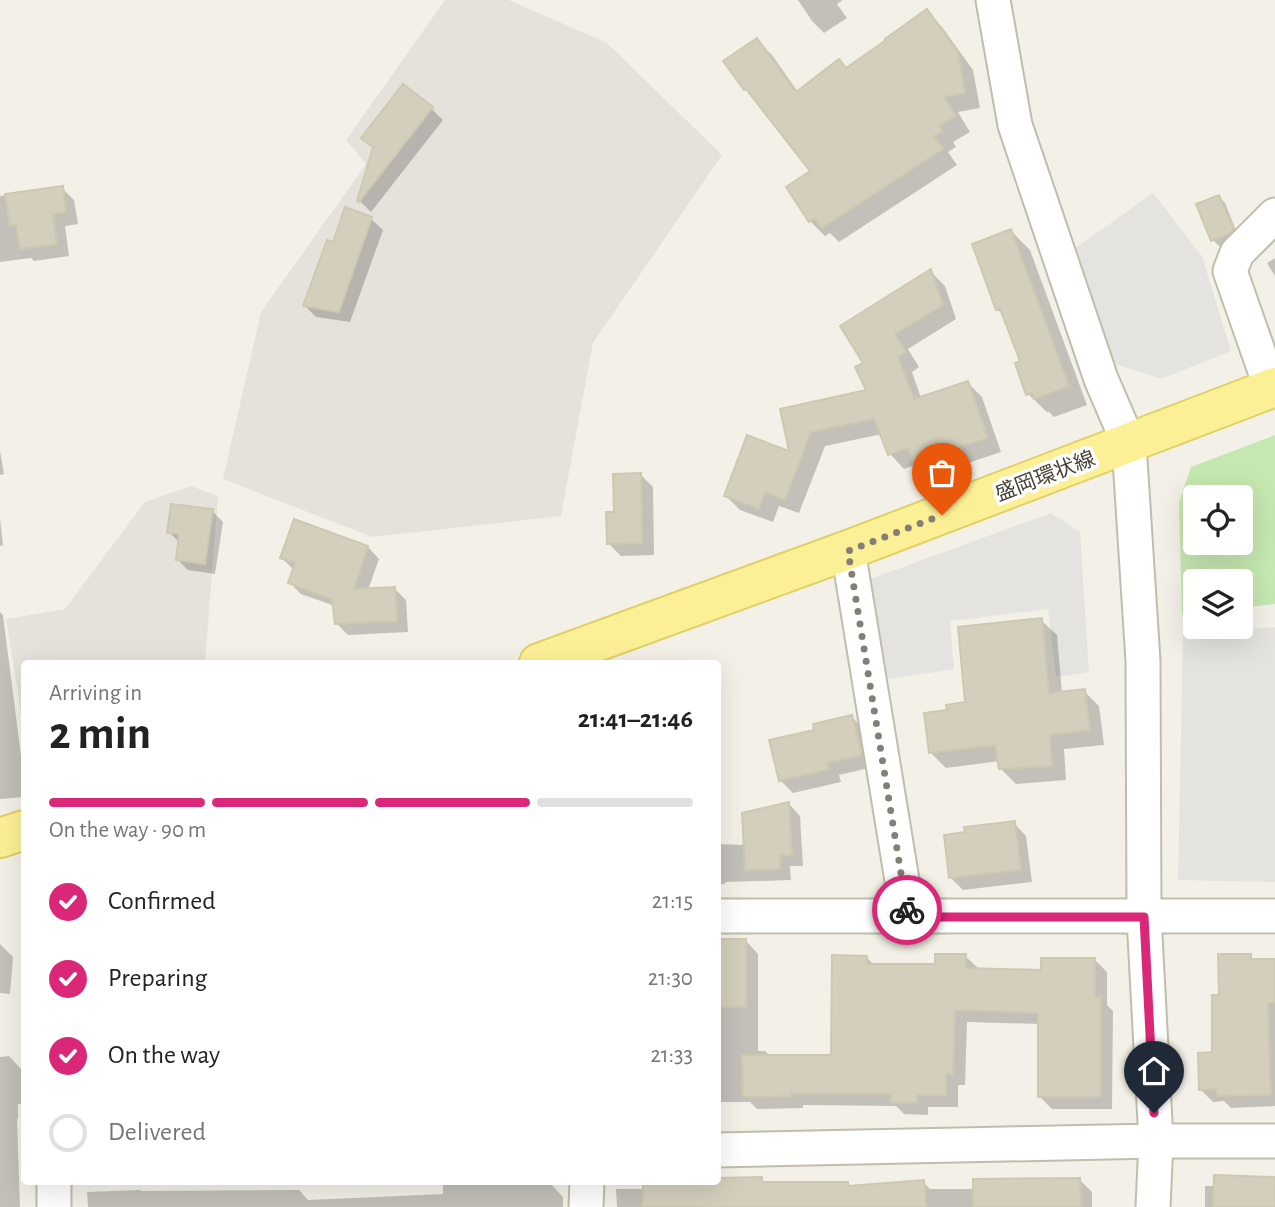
<!DOCTYPE html>
<html lang="en">
<head>
<meta charset="utf-8">
<style>
	body { margin:0; font-family:"Alegreya Sans","Noto Sans JP",sans-serif; background:#f2f2f2; color:#222; height:100vh; display:flex; flex-direction:column; font-size:26px; white-space:nowrap }
	* { box-sizing:border-box; margin:0 }
	p { font-size:23px; color:#767676 }
	.icon { flex:none; width:38px; height:38px; fill:none; stroke:currentColor; stroke-width:2; stroke-linecap:round; stroke-linejoin:round }
	.map { position:relative; flex:1; overflow:hidden }
	.side { position:absolute; left:21px; top:660px; width:700px; height:525px; display:flex; flex-direction:column; background:#fff; border-radius:7px; box-shadow:0 7px 28px #0002 }
	.side>* { flex:none }
	.controls { position:absolute; left:1183px; top:485px; display:grid; gap:14px }
	.controls a { display:grid; place-items:center; width:70px; height:70px; border-radius:7px; background:#fff; box-shadow:0 7px 28px #0002; font-size:35px }
	.pin { position:absolute; display:grid; place-items:center; width:60px; height:60px; color:#fff; margin:-72px -30px; border-radius:50% 50% 50% 0; rotate:-45deg; box-shadow:0 0 7px #0007 }
	.pin .icon { rotate:45deg }
	.courier { position:absolute; display:grid; place-items:center; width:70px; height:70px; margin:-35px; border:5px solid #db2777; border-radius:50%; background:#fff; color:#222; box-shadow:0 2px 9px #0007 }
	.head em { font-style:normal; font-weight:600 }
	.head div { display:flex; flex-direction:column-reverse }
	.head { display:flex; align-items:center; justify-content:space-between; height:119px; padding:0 28px }
	h1 { font-size:46px; font-weight:600; line-height:52px }
	.bar { display:grid; grid-template-columns:repeat(4,1fr); gap:10px 7px; align-content:center; height:84px; padding:0 28px }
	.bar i { height:9px; border-radius:5px; background:#e0e0e0 }
	.bar .on { background:#db2777 }
	.bar p { grid-column:span 4 }
	ol { padding:0 28px; list-style:none }
	li { display:flex; align-items:center; gap:21px; height:77px }
	li p { margin-inline-start:auto }
	li .icon { padding:7px; border-radius:50%; background:#db2777; color:#fff; stroke-width:4 }
	li:last-child { color:#767676 }
	li i { width:38px; height:38px; border:4px solid #e0e0e0; border-radius:50% }
	.map>svg:first-child { display:block }
</style>
</head>
<body>
<div class="map">
<svg width="1275" height="1207" viewBox="0 0 1275 1207">
	<rect width="100%" height="100%" fill="#f3f1e7"/>
	<!-- industrial -->
	<path fill="#e5e2db" d="M445,0h64l98,43 115,112 -129,188 -32,173 -189,21 -149,-58 38,-167 105,-148 -20,-24z
		M191,486l27,10 -13,167h-181v68l-18,-112 59,-10 80,-107z"/>
	<!-- green -->
	<path fill="#c5e7b0" fill-rule="evenodd" d="M1275,435v169l-34,4v-27h-46v32l-13,1 -3,-112 12,-35zM1195,497h46v45h-46z"/>
	<!-- parking -->
	<path fill="#e4e3df" d="M1153,193l49,63 29,95 -70,28 -55,-18 -40,-106z
		M1051,513l29,19 9,140 -33,5 -8,-68 -98,12 4,48 -70,11 -19,-99z
		M1275,627v255l-97,-2 5,-246z"/>
	<!-- shadow -->
	<path fill="#0003" d="M798,0h45l-6,4 10,14 -23,15 -12,-12z
		M927,12l15,15 31,43 7,38 -22,4 12,20 -17,10 3,5 -8,5 9,13 -118,77 -9,-9 -5,3 -15,-15 3,-50 -56,-71 -11,-11 10,-49 16,15 26,37 49,-22z
		M431,108l12,12 -72,92 -12,-12 16,-51 -12,-12z
		M62,188l12,12 4,24 -13,2 4,30 -35,5 -3,-3 -31,4v-66z
		M1219,197l6,6 13,33 -3,3 -16,7 -6,-6z
		M346,210l25,9 12,11 -33,92 -34,-5 -11,-11 29,-62z
		M1011,231l19,19 57,155 -33,12 -5,-5h-2l-19,-18 -6,-32 -16,-44 -9,-9z
		M1275,258v18l-8,-13z
		M930,271l15,15 11,33 -48,30 11,18 -7,5 9,26 47,-15 14,14 19,55 -72,24 -12,-12 -13,5 -14,-15 -8,-20 -57,12 -26,67 -20,-7 -6,16 -33,-12 -14,-14 65,-42 -9,-44 87,-19 -3,-28z
		M0,451l4,23 -4,1z
		M641,475l12,12 1,68 -33,1 -13,-13 8,-29z
		M212,511l11,11 -8,52 -27,-4 -10,-10 2,-17 -11,-11z
		M0,519l3,26 -3,1z
		M295,521l73,26 11,12 -11,31 27,-1 11,11 2,32 -60,3 -12,-12 -1,-17 -34,-12 -11,-11 4,-13 -12,-12z
		M0,612l3,3 21,164v18l-24,2z
		M1041,620l16,15 5,58 22,-2 15,15 5,39 -40,4 2,31 -50,4 -15,-15 -1,-8 -54,7 -15,-15 18,-42 18,-8z
		M852,717l12,13 9,37 -34,8 2,7 -48,11 -13,-13 36,-49z
		M789,804l11,12 3,50h-13l1,14 -66,2v2h-7v-40l27,1z
		M1014,823l12,13 6,46 -69,8 -12,-12z
		M718,941h28l12,13v97h7l6,6h62l34,-99 8,8h62l28,-10 13,12v2l65,2 51,-13 13,13v33l6,6 -1,98h-60l-12,-12v-73l-73,-2 -2,63h-7v22h-30v8l-24,-1 -8,-8 -93,-1v3l-46,1 -7,-7h-32z
		M0,944l13,13 -3,37 -10,-1z
		M1250,956l5,5h20v145l-44,2 -7,-7 -11,1 -13,-13 14,-35 7,-57z
		M9,1056l12,13 1,35h-4v15h-1l3,88h-20v-150z
		M761,1179l4,5h82l4,3 72,-5 7,7h45l105,-9 12,12v15h-475l-1,-18h29l73,-8v-1z
		M1275,1179v28h-70v-21h11z
		M551,1184l12,13v10h-475l-1,-15 53,-2 1,1 158,-1 9,10 135,-6v-9z"/>
	<!-- building -->
	<path fill="#d4cfbc" stroke="#cfc8b0" stroke-width="2" d="M927,9l31,43 7,41 -21,4 12,19 -17,10 4,5 -9,5 9,13 -121,79 -7,-10 -6,4 -23,-35 24,-16 -64,-82 -2,1 -21,-29 34,-23 39,54 43,-33 7,9 40,-28 -1,-1z
		M403,84l30,23 -74,95 -2,-1 16,-54 -12,-9z
		M63,186l3,26 -13,2 4,30 -37,5 -4,-24 -6,1 -5,-32z
		M1219,195l15,34 -5,5 -18,7 -15,-37z
		M345,207l27,10 -33,95 -36,-6 24,-66 6,2z
		M1011,229l58,157 -35,13 -2,-6 -6,2 -11,-32 5,-2 -20,-52 -4,1 -24,-66z
		M931,269l12,36 -48,29 11,18 -8,5 16,42 54,-18 20,57 -75,24 -5,-14 -20,7 -14,-36 -63,13 -26,68 -20,-8 -6,17 -35,-13 23,-61 42,16 -9,-42 86,-19 -11,-23 8,-4 -23,-37z
		M641,473l1,70 -35,1 -1,-32h8l-1,-38z
		M171,504l42,5 -8,55 -29,-4 3,-26 -12,-1z
		M294,519l74,27 -14,43 41,-2 2,34 -62,3 -3,-25 -44,-16 7,-20 -15,-5z
		M1042,618l7,75 36,-4 5,41 -40,5 2,31 -53,3 -4,-24 -66,8 -5,-40 23,-3 -1,-5 19,-3 -7,-75z
		M852,715l10,40 -35,8 2,6 -50,12 -10,-41 45,-10 -1,-6z
		M789,802l3,53h-12v14l-35,1 -3,-57z
		M1015,821l6,49 -72,8 -5,-43 21,-3 -1,-5z
		M718,939h28v68h-28z
		M935,954h31v14l75,2v-12h54v39h6v100h-63v-84l-83,-3 -2,64h-7v21h-29v8l-27,-1 1,-8h-8l-92,-1v3l-48,1 -1,-42h89l1,-100 35,1v8h68z
		M1218,954h33v5h24v44h-7l3,92 -54,1 -1,-7 -17,1 -1,-37 14,-1v-57h7z
		M1214,1175l61,2v30h-62z
		M762,1177v5h86v4l76,-6 2,27h-283v-26h75v-3z
		M1080,1178l1,29h-108v-28z"/>
	<g fill="none" stroke-linecap="round" stroke-linejoin="round">
		<!-- minor casing -->
		<g stroke="#c1bdac" stroke-width="37">
			<path id="minor" d="M993,0l22,125 86,254 28,65 14,217 1,256 12,224 -3,66
				M1271,388l-41,-117 7,-18 38,-38
				M848,550l60,367
				M718,916h557
				M718,1150l438,-9h119
				M54,1207v-26
				M586,1207l1,-26"/>
		</g>
		<!-- major casing -->
		<g stroke="#e1d066" stroke-width="42">
			<path id="major" d="M539,663l309,-113 427,-163
				M0,838l24,-8"/>
		</g>
		<!-- minor -->
		<use href="#minor" stroke="#fff" stroke-width="33"/>
		<!-- major -->
		<use href="#major" stroke="#fcf097" stroke-width="38"/>
	</g>
	<g fill="none" stroke-linecap="round" stroke-linejoin="round">
		<!-- done -->
		<path stroke="#837f74" stroke-width="7" stroke-dasharray="0 12.6" d="M907,910l-59,-359 94,-36"/>
		<!-- route -->
		<path stroke="#db2777" stroke-width="9" d="M907,910l1,7h236l10,196"/>
	</g>
	<g text-anchor="middle" stroke-width="7" stroke-linejoin="round" paint-order="stroke">
		<!-- street labels -->
		<g font-size="21" fill="#464236" stroke="#fff">
			<text transform="translate(1045 476) rotate(-21)" y="7">盛岡環状線</text>
		</g>
	</g>
</svg>
<div class="controls">
<a><svg class="icon" aria-label="locate" viewBox="0 0 24 24"><circle cx="12" cy="12" r="6"/><path d="M12 2v4M12 18v4M2 12h4M18 12h4"/></svg></a>
<a><svg class="icon" aria-label="layers" viewBox="0 0 24 24"><path d="M12 4l9 5-9 5-9-5zM3 14l9 5 9-5"/></svg></a>
</div>
<div class="pin" style="left:942px;top:515px;background:#ea580c"><svg class="icon" aria-label="bag" viewBox="0 0 24 24"><path d="M5 8h14l-1 12H6zM9 8a3 3 0 0 1 6 0"/></svg></div>
<div class="pin" style="left:1154px;top:1113px;background:#1f2937"><svg class="icon" aria-label="home" viewBox="0 0 24 24"><path d="M3 11l9-7 9 7M6 9v11h12V9"/></svg></div>
<div class="courier" style="left:907px;top:910px"><svg class="icon" aria-label="bike" viewBox="0 0 24 24"><circle cx="6" cy="16" r="4"/><circle cx="18" cy="16" r="4"/><path d="M6 16l4-8h5l3 8M10 8l3 8H6M13 5h3"/></svg></div>
<section class="side">
<div class="head"><div><h1>2 min</h1><p>Arriving in</p></div><em>21:41–21:46</em></div>
<div class="bar"><i class="on"></i><i class="on"></i><i class="on"></i><i></i><p>On the way · 90 m</p></div>
<ol>
<li><svg class="icon" aria-label="check" viewBox="0 0 24 24"><path d="M5 12l5 5 9-10"/></svg>Confirmed<p>21:15</p></li>
<li><svg class="icon" aria-label="check" viewBox="0 0 24 24"><path d="M5 12l5 5 9-10"/></svg>Preparing<p>21:30</p></li>
<li><svg class="icon" aria-label="check" viewBox="0 0 24 24"><path d="M5 12l5 5 9-10"/></svg>On the way<p>21:33</p></li>
<li><i></i>Delivered</li>
</ol>
</section>
</div>
</body>
</html>
